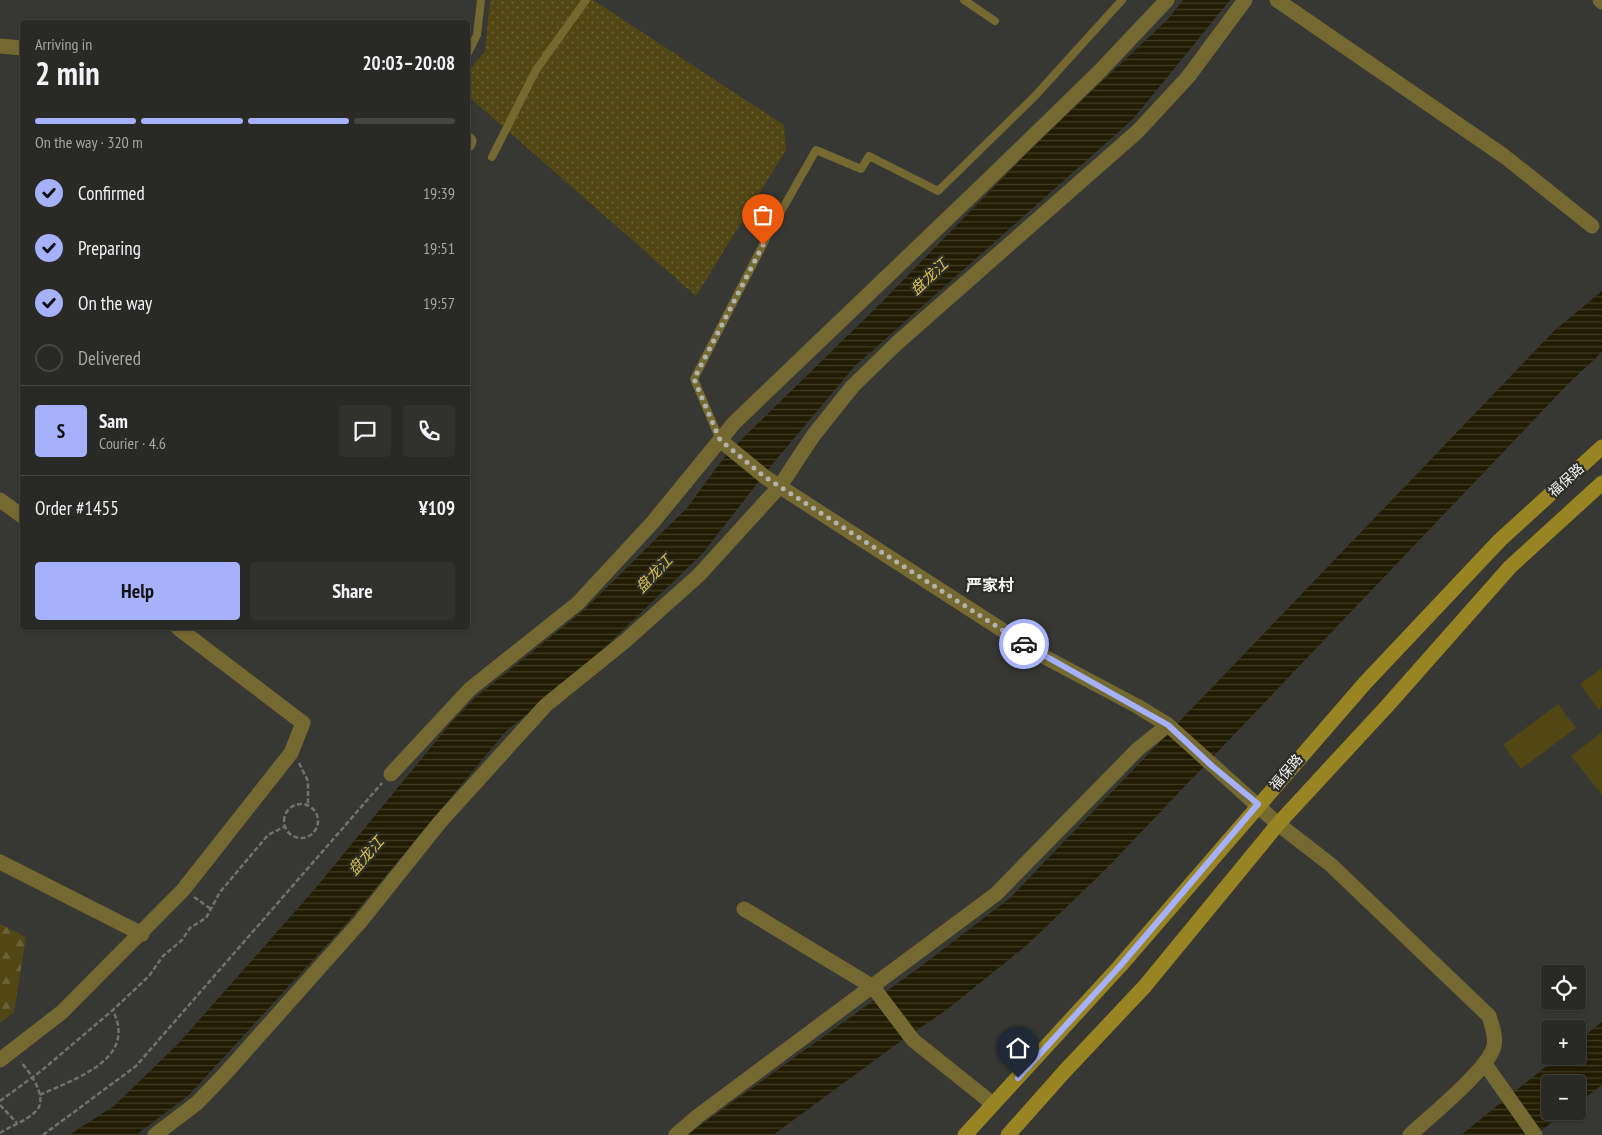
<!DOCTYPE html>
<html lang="en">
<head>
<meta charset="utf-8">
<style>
	body { margin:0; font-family:"PT Sans Narrow","Noto Sans SC",sans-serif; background:#31312e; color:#f1f3f6; height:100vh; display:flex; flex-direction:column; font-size:19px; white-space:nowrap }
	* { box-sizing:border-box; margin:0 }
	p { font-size:16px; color:#a5a6a7 }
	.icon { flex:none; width:28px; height:28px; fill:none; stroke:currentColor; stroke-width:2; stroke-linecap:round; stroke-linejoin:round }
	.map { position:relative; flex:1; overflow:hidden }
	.drawer { position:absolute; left:20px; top:20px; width:450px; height:610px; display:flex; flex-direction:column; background:#292926; border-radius:5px; box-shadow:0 1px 4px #0004,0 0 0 1px #454543 }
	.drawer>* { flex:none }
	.buttons { position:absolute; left:1541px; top:965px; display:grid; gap:10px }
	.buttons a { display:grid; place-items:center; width:45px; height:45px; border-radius:5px; background:#292926; box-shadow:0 1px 4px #0004,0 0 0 1px #454543; font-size:25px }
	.pin { position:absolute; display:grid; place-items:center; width:42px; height:42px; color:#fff; margin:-51px -21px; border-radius:50% 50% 50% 0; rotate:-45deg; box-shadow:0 0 5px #0007 }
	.pin .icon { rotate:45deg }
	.courier { position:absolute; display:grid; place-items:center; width:50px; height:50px; margin:-25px; border:4px solid #a6b1fc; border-radius:50%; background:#fff; color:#222; box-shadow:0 1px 6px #0007 }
	.head em { font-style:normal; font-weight:800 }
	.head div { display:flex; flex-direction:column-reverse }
	.head { display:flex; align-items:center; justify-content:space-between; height:85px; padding:0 15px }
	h1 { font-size:32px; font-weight:800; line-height:38px }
	.bar { display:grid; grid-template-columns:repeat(4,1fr); gap:8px 5px; align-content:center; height:60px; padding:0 15px }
	.bar i { height:6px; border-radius:4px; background:#454543 }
	.bar .selected { background:#a6b1fc }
	.bar p { grid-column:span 4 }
	.line { display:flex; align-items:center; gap:12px; padding:0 15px; border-top:1px solid #454543 }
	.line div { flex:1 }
	.round { display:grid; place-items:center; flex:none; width:52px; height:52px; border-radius:5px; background:#31312e }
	ol { padding:0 15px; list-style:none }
	li { display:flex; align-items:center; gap:15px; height:55px }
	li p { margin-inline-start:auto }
	li .icon { padding:5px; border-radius:50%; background:#a6b1fc; color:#111; stroke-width:4 }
	li:last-child { color:#a5a6a7 }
	li i { width:28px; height:28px; border:2px solid #454543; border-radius:50% }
	.primary-button { display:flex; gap:10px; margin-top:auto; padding:10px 15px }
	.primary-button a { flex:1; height:58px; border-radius:5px; background:#a6b1fc; color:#111; font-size:20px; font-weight:800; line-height:58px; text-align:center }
	.primary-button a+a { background:#31312e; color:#f1f3f6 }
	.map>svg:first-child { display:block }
</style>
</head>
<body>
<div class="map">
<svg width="1602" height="1135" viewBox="0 0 1602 1135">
	<defs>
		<pattern id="grass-dots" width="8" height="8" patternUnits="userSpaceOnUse" patternTransform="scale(1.25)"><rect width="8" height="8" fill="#514715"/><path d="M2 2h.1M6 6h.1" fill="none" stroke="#6b6238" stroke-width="1.8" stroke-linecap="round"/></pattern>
		<pattern id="forest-firs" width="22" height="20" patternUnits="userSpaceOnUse" patternTransform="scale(1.25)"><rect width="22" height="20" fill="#514715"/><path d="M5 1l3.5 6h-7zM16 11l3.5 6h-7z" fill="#6b6238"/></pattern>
		<pattern id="water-rules" width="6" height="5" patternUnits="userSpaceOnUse" patternTransform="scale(1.25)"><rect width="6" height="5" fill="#211b01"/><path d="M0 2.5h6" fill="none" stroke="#423d26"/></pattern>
	</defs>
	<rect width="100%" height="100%" fill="#373733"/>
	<!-- grass -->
	<path fill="url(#grass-dots)" d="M490,0h103l191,125 2,25 -90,146 -228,-200v-24l17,-21z"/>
	<!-- forest -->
	<path fill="url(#forest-firs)" d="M0,924l26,13 -12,75 -14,11z"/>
	<!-- pitch -->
	<path fill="#514715" d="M1602,668v39l-3,3 -19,-26z
		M1558,704l18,24 -55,41 -18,-24z
		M1602,732v63l-31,-39z"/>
	<!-- water -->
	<path fill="url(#water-rules)" d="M1183,0h47l-97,119 -278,247 -81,96 -71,91 -127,122 -70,56 -162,195 -155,169 -53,40h-67l45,-29 64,-62 136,-154 136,-166 26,-27 107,-86 104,-103 36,-49 18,-19 135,-132 160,-164 133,-126z
		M1602,291v61l-33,31 -464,487 -78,75 -78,63 -55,38 -121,89h-86l233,-168 90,-69 545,-568z
		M1602,1022v63l-24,18v-19h-28v27h17l-32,24h-74l98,-79h19v-15z"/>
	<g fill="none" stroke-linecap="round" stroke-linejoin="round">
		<!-- path -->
		<path stroke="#72726f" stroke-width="2.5" stroke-dasharray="5 2.5" stroke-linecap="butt" d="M299,763l9,18v23
			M284 821a17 17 0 1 1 34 0a17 17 0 1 1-34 0Z
			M194,897l17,12
			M40,1095c33,-16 98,-35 73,-84
			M0,1101l41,-30 72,-61 36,-34 14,-20 19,-16 8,-12 16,-10 14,-26 48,-57 16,-8
			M0,1105l17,18
			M0,1133c11,-7 25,-12 34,-20 17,-13 -4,-40 -13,-51
			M43,1135l93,-69 246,-283"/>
		<!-- lane -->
		<path stroke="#756932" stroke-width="8" d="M964,0l31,21
			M468,53l9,-18 4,-35
			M492,157l44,-87 50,-70
			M720,440l-26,-61 77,-150 45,-79 45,19 8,-13 69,35 97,-95 87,-96"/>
		<!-- street -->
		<path stroke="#756932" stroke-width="15" d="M1277,0l227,156 88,70
			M1600,0l2,2
			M0,46l22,2
			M468,140l1,1 -1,3
			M720,440l45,37 276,178 96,51 31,19 110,99 53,41 158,151c3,9 7,20 5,30 -5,23 -65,71 -84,89
			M0,500l22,16
			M391,774l79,-85 108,-86 75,-81 81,-99 259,-248 106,-103 68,-72
			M0,862l142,72
			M744,909l129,78 40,53 80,64
			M0,1060l62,-48 121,-122 108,-137 12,-30 -125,-95
			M1485,1064l50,71
			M155,1135l42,-32 27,-28 136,-153 80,-100 106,-117 78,-63 75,-67 81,-89 33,-50 39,-49 44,-43 242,-213 50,-54 57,-77
			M676,1135l22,-19 298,-222 142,-145 30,-24"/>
		<!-- secondary -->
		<path stroke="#988422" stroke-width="15" d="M965,1135l155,-169 245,-283 135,-143 102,-93
			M1008,1135l56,-63 81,-86 133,-162 110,-119 122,-138 92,-84"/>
	</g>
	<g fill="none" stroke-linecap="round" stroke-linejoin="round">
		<!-- done -->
		<path stroke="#b2b2ae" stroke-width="5" stroke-dasharray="0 9" d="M763,245l-69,134 26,61 45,37 259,167"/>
		<!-- route -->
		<path stroke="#a6b1fc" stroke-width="6" d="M1018,1078l102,-112 138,-162 -46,-38 -44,-41 -144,-81"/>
	</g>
	<g text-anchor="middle" stroke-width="4.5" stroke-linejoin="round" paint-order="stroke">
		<!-- street labels -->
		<g font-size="14" fill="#f4f4f1" stroke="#2d2d29">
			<text transform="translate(1566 480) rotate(-42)" y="5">福保路</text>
			<text transform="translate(1286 772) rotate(-49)" y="5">福保路</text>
		</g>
		<!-- water labels -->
		<g font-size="15" font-style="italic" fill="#dac049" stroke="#2d2d29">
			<text transform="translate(929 277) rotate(-43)" y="5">盘龙江</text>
			<text transform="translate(654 574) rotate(-46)" y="5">盘龙江</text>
			<text transform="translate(366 856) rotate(-49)" y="5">盘龙江</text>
		</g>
		<!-- quarter labels -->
		<g font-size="16" font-weight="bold" fill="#f4f4f1" stroke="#2d2d29">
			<text x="990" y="591">严家村</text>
		</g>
	</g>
</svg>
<div class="buttons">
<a><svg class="icon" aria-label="locate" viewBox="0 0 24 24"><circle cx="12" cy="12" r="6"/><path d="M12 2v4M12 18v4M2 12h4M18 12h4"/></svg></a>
<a>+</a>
<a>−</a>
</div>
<div class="pin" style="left:763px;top:245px;background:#ea580c"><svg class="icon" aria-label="bag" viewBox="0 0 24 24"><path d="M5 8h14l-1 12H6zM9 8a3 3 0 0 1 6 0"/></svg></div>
<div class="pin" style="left:1018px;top:1078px;background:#1f2937"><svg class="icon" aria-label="home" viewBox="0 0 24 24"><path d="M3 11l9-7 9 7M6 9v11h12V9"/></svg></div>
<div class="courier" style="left:1024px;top:644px"><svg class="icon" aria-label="car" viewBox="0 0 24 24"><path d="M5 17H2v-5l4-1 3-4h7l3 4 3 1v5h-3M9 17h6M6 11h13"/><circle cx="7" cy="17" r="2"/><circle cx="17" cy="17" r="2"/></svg></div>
<section class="drawer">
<div class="head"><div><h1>2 min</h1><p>Arriving in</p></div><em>20:03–20:08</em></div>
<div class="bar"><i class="selected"></i><i class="selected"></i><i class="selected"></i><i></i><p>On the way · 320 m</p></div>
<ol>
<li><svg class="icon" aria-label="check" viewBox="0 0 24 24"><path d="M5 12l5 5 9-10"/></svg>Confirmed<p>19:39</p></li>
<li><svg class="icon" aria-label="check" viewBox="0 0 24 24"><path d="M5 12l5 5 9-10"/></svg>Preparing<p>19:51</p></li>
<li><svg class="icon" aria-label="check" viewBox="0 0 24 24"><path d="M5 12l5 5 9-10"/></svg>On the way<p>19:57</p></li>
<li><i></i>Delivered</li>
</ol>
<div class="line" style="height:90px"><b class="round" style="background:#a6b1fc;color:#111">S</b><div><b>Sam</b><p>Courier · 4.6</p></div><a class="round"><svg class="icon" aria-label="chat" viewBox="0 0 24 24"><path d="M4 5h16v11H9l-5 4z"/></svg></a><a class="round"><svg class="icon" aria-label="phone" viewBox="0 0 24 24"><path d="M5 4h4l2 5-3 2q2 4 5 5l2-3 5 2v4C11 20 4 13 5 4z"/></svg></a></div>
<div class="line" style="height:65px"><div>Order #1455</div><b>¥109</b></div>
<div class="primary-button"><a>Help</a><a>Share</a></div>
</section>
</div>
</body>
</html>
